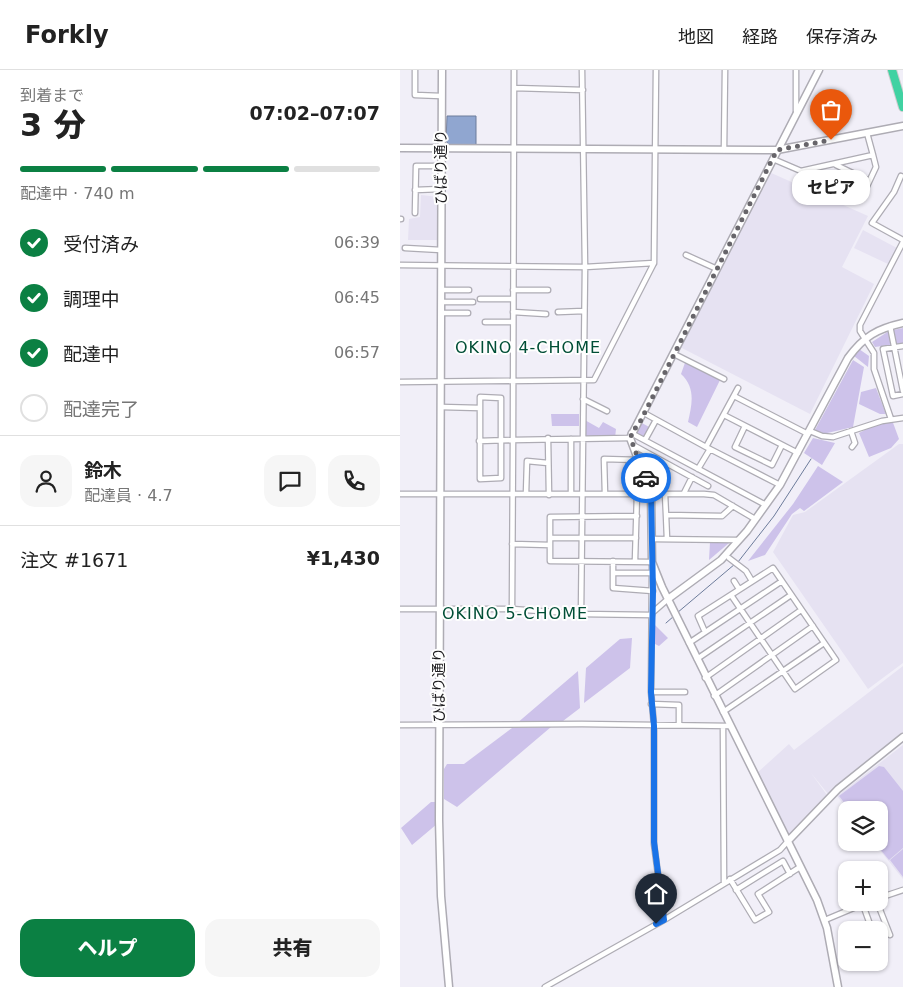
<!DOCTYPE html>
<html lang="ja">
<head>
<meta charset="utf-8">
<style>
	body { margin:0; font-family:"DejaVu Sans","Noto Sans JP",sans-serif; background:#f6f6f6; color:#222; height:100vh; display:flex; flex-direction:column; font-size:19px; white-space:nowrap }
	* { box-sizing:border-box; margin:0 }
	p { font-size:16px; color:#767676 }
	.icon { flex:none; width:28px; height:28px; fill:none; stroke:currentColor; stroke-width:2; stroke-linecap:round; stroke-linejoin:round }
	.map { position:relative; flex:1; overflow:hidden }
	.details { display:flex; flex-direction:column; background:#fff; width:400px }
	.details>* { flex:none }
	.tools { position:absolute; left:438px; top:731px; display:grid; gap:10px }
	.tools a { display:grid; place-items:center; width:50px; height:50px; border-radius:10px; background:#fff; box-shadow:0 1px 4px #0004; font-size:25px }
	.pin { position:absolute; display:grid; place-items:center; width:42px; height:42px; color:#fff; margin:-51px -21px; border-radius:50% 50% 50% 0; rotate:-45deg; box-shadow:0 0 5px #0007 }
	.pin .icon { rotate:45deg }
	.courier { position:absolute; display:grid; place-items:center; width:50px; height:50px; margin:-25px; border:4px solid #1a73e8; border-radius:50%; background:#fff; color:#222; box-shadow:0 1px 6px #0007 }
	.bubble { position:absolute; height:35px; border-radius:15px; background:#fff; box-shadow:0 1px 4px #0004; font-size:16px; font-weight:800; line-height:35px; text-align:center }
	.head em { font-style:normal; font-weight:800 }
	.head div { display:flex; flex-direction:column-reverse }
	.head { display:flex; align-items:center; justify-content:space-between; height:85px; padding:0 20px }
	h1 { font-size:32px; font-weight:800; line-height:38px }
	.bar { display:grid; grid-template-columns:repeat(4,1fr); gap:8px 5px; align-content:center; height:60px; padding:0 20px }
	.bar i { height:6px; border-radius:4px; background:#e0e0e0 }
	.bar .active { background:#0b8043 }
	.bar p { grid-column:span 4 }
	.line { display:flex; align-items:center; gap:12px; padding:0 20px; border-top:1px solid #e0e0e0 }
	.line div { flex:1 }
	.round { display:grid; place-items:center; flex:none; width:52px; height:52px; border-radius:15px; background:#f6f6f6 }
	ol { padding:0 20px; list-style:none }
	li { display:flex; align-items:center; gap:15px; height:55px }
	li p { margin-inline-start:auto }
	li .icon { padding:5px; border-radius:50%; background:#0b8043; color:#fff; stroke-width:4 }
	li:last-child { color:#767676 }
	li i { width:28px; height:28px; border:2px solid #e0e0e0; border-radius:50% }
	.button { display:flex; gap:10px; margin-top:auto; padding:10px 20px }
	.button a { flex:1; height:58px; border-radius:15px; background:#0b8043; color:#fff; font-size:20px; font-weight:800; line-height:58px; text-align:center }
	.button a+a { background:#f6f6f6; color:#222 }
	header { display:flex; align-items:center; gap:30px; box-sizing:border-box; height:70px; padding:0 25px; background:#fff; border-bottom:1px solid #e0e0e0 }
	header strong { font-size:24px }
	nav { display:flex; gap:28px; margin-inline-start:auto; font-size:18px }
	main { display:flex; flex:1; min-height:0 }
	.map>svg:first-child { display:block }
</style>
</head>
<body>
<header>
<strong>Forkly</strong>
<nav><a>地図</a><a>経路</a><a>保存済み</a></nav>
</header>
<main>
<section class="details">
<div class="head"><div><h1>3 分</h1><p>到着まで</p></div><em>07:02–07:07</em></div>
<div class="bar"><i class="active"></i><i class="active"></i><i class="active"></i><i></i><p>配達中 · 740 m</p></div>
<ol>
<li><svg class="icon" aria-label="check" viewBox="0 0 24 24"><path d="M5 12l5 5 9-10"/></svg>受付済み<p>06:39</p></li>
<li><svg class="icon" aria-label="check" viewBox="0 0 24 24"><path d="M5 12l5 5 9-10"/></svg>調理中<p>06:45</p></li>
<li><svg class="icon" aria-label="check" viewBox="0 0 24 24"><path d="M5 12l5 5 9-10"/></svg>配達中<p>06:57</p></li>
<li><i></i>配達完了</li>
</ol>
<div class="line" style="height:90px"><a class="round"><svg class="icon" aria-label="person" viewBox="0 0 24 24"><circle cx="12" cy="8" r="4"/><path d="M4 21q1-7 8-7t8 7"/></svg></a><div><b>鈴木</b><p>配達員 · 4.7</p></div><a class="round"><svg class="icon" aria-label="chat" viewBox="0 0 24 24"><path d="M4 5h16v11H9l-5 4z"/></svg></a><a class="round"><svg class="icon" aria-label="phone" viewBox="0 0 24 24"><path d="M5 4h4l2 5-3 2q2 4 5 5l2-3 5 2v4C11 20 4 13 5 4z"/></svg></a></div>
<div class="line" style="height:65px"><div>注文 #1671</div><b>¥1,430</b></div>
<div class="button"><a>ヘルプ</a><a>共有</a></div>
</section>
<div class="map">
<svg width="503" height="917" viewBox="0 0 503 917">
	<rect width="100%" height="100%" fill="#f1eff8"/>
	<!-- built -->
	<path fill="#e6e2f2" d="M369,102l99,44 -26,51 32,17 -64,130 -130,-67z
		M21,125l17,2v43h-30l1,-21 11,-2z
		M463,160l34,18 -9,16 -34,-16z
		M499,374h4v219l-35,26 -95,-137 20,-37 12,-3z
		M503,596v67l-75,61 -17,-21 16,22 -37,39h-3l-30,-61 32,-29 5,6z
		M503,675v134l-29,-36 5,-1v-32h-31l-11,-14z"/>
	<!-- green -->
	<path fill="#cdc2ea" d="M503,258v15l-28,4 -3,-5 17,-11z
		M459,279l10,7 -1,11 -14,-11z
		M286,290l35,18 -24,49 -9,-5c4,-18 8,-34 -7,-48z
		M453,290l11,7 -11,60 -30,7 -8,-4z
		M476,318l10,26h-6l-21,-10 2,-12z
		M151,344h28v12h-27z
		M183,349l16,9 4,-6 13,7 -1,9h-32z
		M492,350l7,19 -8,9 -22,9 -10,-24 23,-12z
		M240,352l11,6 -6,12 -14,-7z
		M413,368l22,5 -13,22 -18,-12z
		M418,396l25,16 -39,29 -4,-3 -8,6 -27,41 -17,6 45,-57z
		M230,401h7l8,21 -14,-1z
		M310,472l19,1 -20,17z
		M254,554l14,14 -9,8 -4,-2z
		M232,568l-2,30 -46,35 2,-35 34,-29z
		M178,601l2,37 -17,13 -47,3z
		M151,657l-94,80 -13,-8v-30l3,-5h17l48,-36z
		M479,696l5,1 19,24v57l-14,12 -14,-17 4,-1v-32h-29l-11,-14z
		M31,732h5l1,22 -25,21 -11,-17z
		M503,779v28l-13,-17z"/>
	<!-- water -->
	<path fill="#90a6d0" stroke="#6d7c9b" d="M47,46h29v29h-27l-3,-4z"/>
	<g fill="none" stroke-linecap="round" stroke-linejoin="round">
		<!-- stream -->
		<path stroke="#6d7c9b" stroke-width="1" d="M338,492l36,-46 37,-57
			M277,543l58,-49
			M266,553l8,-7"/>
		<!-- street casing -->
		<g stroke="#aeacb4" stroke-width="7">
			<path id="street" d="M15,0v25l26,1
				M396,0v41
				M114,18l69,2
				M324,80l1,-80
				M373,89l28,12 72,-16 -6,-22
				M436,95l33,16
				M402,102l59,27 15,-32 -3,-12
				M501,106l-7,16 -22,31 31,17
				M15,120l26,-1
				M15,143l1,-47h25
				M0,149h1
				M5,178l36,2
				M286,185l31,14
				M0,195l185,2 69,-4
				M41,220h28
				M113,220h35
				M80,229h33
				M41,232h32
				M113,242l33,2
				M158,242l26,-1
				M41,243h27
				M85,252h28
				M490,256l13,65
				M503,276l-20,3 10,47 10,-2
				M274,284l50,25
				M0,312l194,-2 60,-117 2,-193
				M338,318l-32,59 74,38
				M334,326l74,38
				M80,327l21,1v80l-21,1z
				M183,329l24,12
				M41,337l39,1
				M244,343l62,34
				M324,345l74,38
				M491,349l-17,-50v-16l-14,-22v-6l43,-83
				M345,356l-10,21 37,18 10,-20
				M410,361l12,5 11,1 49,-16 21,-3
				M451,361l4,12 -3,4
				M231,363l135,72
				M148,368l1,57
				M171,369v55
				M245,370l11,-20
				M79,371l34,-1 1,-370
				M233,375l75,41
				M229,390v34
				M298,399l12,-20
				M284,423l8,-16
				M0,424h304l10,1 41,24
				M126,424l1,-33 21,2
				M205,424l-1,-35 35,1
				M265,424l1,21 56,1 11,-10
				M266,445l1,24
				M237,446l-87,1v44l102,1 -1,130 3,34v118l10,76
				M150,468h86
				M252,469l85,1
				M112,474l38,1
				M329,488l17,13 6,10
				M213,491v27l40,3
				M235,491l2,-67
				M213,503h40
				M334,511l5,8
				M0,539h112l69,5 71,1
				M112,539l1,-169 117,-2
				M252,543l16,-14
				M181,544l4,-347 -3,-197
				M305,562l-7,-16 75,-48 63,92 -41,29 -64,-94
				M289,573l93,-62
				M297,589l94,-64
				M305,608l96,-68
				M251,622h34
				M314,626l99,-70
				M251,634l28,1v20
				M323,642l101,-69
				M0,655l182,-1 148,2
				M323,656l1,157
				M330,809l25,41 14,-8 -11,-18 42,-27
				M336,820l47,-29 7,13
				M479,828l24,-8
				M477,832l13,33
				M463,835l9,25
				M425,850l43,-18
				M145,917l119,-67 116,-70 8,-9"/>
		</g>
		<!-- secondary casing -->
		<g stroke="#aeacb4" stroke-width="9">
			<path id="secondary" d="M42,0l-3,750 2,76 8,91
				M419,0l-189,368 21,56 1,68 10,25 155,313 10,28 11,59
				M0,78l377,2 126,-24
				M268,529l53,-39 26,-29 33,-46 68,-127c16,-22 29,-29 55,-35
				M388,771l50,-52 65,-52"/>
		</g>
		<!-- highway casing -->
		<g stroke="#cdcdce" stroke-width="10">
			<path id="highway" d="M492,0l11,37"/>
		</g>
		<!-- street -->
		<use href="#street" stroke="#fff" stroke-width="4.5"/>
		<!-- secondary -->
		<use href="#secondary" stroke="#fff" stroke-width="6"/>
		<!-- highway -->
		<use href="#highway" stroke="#40d2a2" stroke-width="8"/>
	</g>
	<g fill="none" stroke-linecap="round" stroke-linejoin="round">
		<!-- done -->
		<path stroke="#67656a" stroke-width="5" stroke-dasharray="0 9" d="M246,408l-13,-33 -2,-11 9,-12 137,-272 54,-10"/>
		<!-- route -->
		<path stroke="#1a73e8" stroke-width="6" d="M246,408l5,16 2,97 -2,101 3,34v116l10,78 -8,4"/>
	</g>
	<g text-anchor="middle" stroke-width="4" stroke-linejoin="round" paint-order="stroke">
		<!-- street labels -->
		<g font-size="15" fill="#1c1b1e" stroke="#fefefe">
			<text transform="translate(41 97) rotate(-90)" y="5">ひばり通り</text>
			<text transform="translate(39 615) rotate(-90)" y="5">ひばり通り</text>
		</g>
		<!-- neighbourhood labels -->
		<g font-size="16" letter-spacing="1" fill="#004e36" stroke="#fefefe">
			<text x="128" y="283">OKINO 4-CHOME</text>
			<text x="115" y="549">OKINO 5-CHOME</text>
		</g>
	</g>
</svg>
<div class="tools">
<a><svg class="icon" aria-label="layers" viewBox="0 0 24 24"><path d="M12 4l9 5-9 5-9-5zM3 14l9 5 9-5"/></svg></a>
<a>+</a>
<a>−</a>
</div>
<div class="pin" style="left:431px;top:70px;background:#ea580c"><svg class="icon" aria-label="bag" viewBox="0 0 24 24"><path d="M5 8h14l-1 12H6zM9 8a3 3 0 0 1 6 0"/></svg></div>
<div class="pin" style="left:256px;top:854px;background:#1f2937"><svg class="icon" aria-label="home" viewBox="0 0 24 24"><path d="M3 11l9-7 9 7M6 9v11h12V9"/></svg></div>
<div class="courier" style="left:246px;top:408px"><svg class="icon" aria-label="car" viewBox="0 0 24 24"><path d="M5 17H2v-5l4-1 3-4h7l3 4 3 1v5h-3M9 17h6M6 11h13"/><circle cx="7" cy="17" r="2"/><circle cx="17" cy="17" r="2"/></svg></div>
<div class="bubble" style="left:392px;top:100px;width:78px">セピア</div>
</div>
</main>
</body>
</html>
